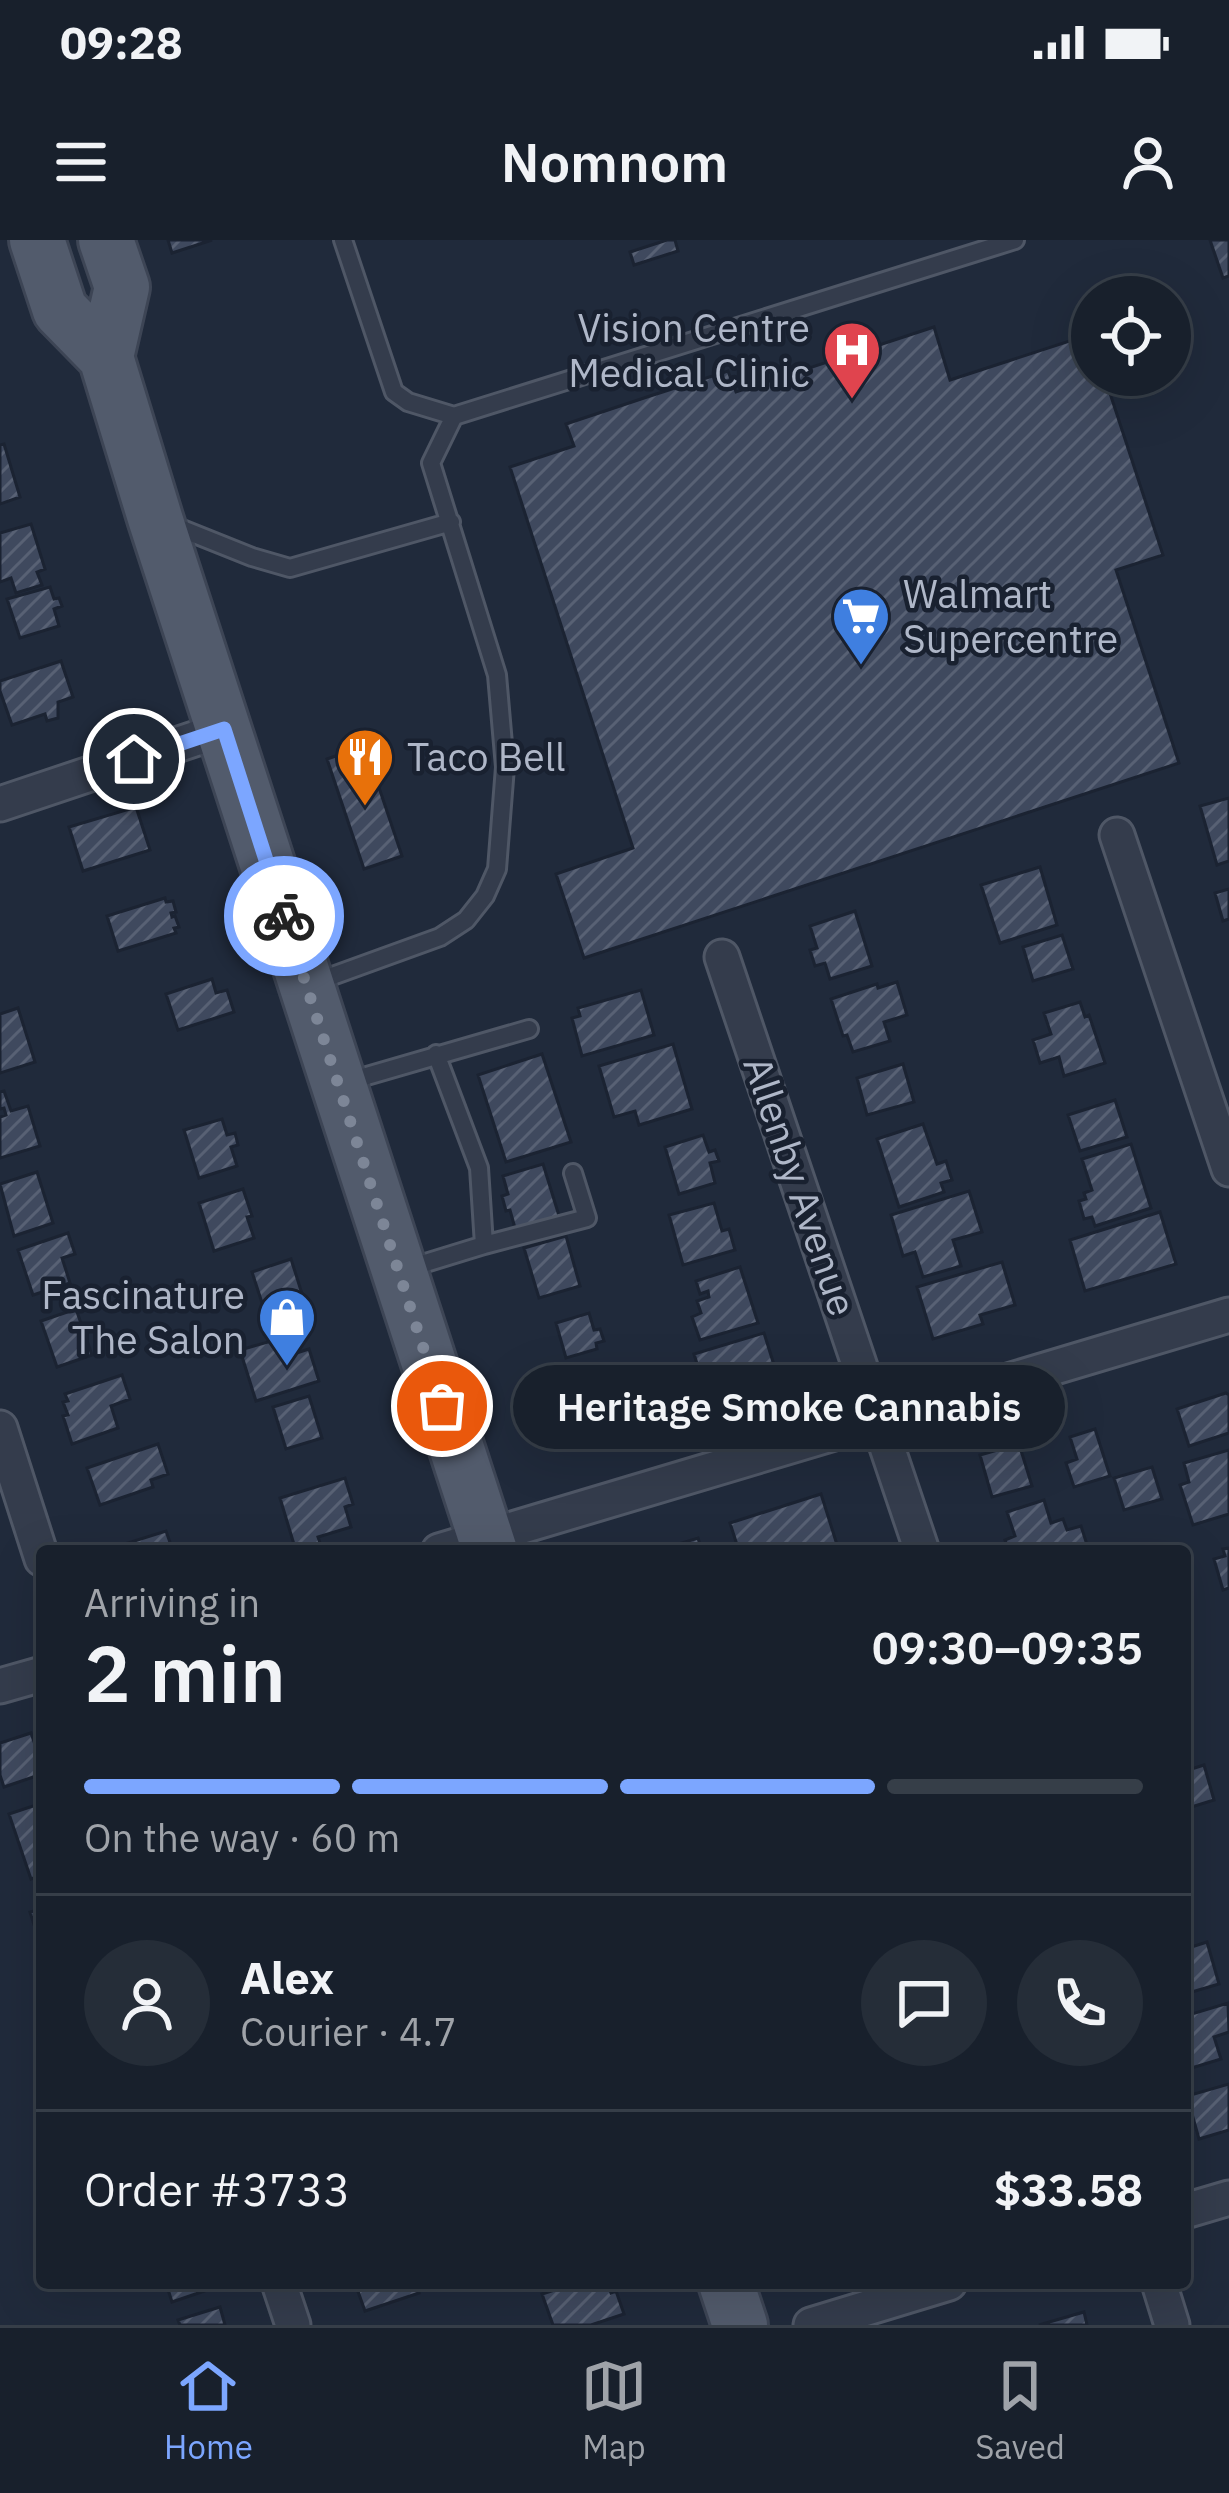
<!DOCTYPE html>
<html lang="en">
<head>
<meta charset="utf-8">
<style>
	body { margin:0; font-family:"IBM Plex Sans",sans-serif; background:#252d38; color:#f1f3f6; height:100vh; display:flex; flex-direction:column; font-size:45px; white-space:nowrap }
	* { box-sizing:border-box; margin:0 }
	p { font-size:39px; color:#9fa3a9 }
	.icon { flex:none; width:66px; height:66px; fill:none; stroke:currentColor; stroke-width:2; stroke-linecap:round; stroke-linejoin:round }
	.map { position:relative; flex:1; overflow:hidden }
	.details { position:absolute; left:36px; top:1305px; width:1155px; height:744px; display:flex; flex-direction:column; background:#18202c; border-radius:12px; box-shadow:0 12px 48px #0002,0 0 0 3px #363e48 }
	.details>* { flex:none }
	.controls { position:absolute; left:1071px; top:36px; display:grid; gap:24px }
	.controls a { display:grid; place-items:center; width:120px; height:120px; border-radius:50%; background:#18202c; box-shadow:0 12px 48px #0002,0 0 0 3px #363e48; font-size:60px }
	.pin { position:absolute; display:grid; place-items:center; width:102px; height:102px; color:#fff; margin:-51px; border:6px solid #fff; border-radius:50%; box-shadow:0 3px 12px #0007 }
	.courier { position:absolute; display:grid; place-items:center; width:120px; height:120px; margin:-60px; border:9px solid #7ca6ff; border-radius:50%; background:#fff; color:#222; box-shadow:0 3px 15px #0007 }
	.bubble { position:absolute; height:84px; border-radius:42px; background:#18202c; box-shadow:0 12px 48px #0002,0 0 0 3px #363e48; font-size:39px; font-weight:600; line-height:84px; text-align:center }
	.head em { font-style:normal; font-weight:600 }
	.head div { display:flex; flex-direction:column-reverse }
	.head { display:flex; align-items:center; justify-content:space-between; height:204px; padding:0 48px }
	h1 { font-size:78px; font-weight:600; line-height:90px }
	.bar { display:grid; grid-template-columns:repeat(4,1fr); gap:18px 12px; align-content:center; height:144px; padding:0 48px }
	.bar i { height:15px; border-radius:9px; background:#363e48 }
	.bar .selected { background:#7ca6ff }
	.bar p { grid-column:span 4 }
	.line { display:flex; align-items:center; gap:30px; padding:0 48px; border-top:3px solid #363e48 }
	.line div { flex:1 }
	.round { display:grid; place-items:center; flex:none; width:126px; height:126px; border-radius:63px; background:#252d38 }
	.status { display:flex; justify-content:space-between; align-items:center; height:84px; padding:0 60px; background:#18202c; direction:ltr }
	.status svg { height:33px; fill:currentColor }
	header { display:flex; justify-content:space-between; align-items:center; height:156px; padding:0 48px; background:#18202c; font-size:54px; font-weight:600 }
	.menu { display:flex; justify-content:space-around; align-items:center; height:168px; border-top:3px solid #363e48; background:#18202c; font-size:33px; color:#9fa3a9 }
	.menu a { display:grid; justify-items:center; gap:6px }
	.menu .selected { color:#7ca6ff }
	.map>svg:first-child { display:block }
</style>
</head>
<body>
<div class="status"><b>09:28</b><svg viewBox="0 0 49 12"><path d="M0 12V9h3v3zM5 12V6h3v6zM10 12V3h3v9zM15 12V0h3v12zM26 1h20v11H26zM47 4h2v5h-2z"/></svg></div>
<header><svg class="icon" aria-label="menu" viewBox="0 0 24 24"><path d="M4 6h16M4 12h16M4 18h16"/></svg>Nomnom<svg class="icon" aria-label="person" viewBox="0 0 24 24"><circle cx="12" cy="8" r="4"/><path d="M4 21q1-7 8-7t8 7"/></svg></header>
<div class="map">
<svg width="1229" height="2085" viewBox="0 0 1229 2085">
	<defs>
		<pattern id="building-hatch" width="6" height="6" patternUnits="userSpaceOnUse" patternTransform="scale(3)"><rect width="6" height="6" fill="#3f495e"/><path d="M-1 1l2-2M0 6l6-6M5 7l2-2" fill="none" stroke="#586174"/></pattern>
	</defs>
	<rect width="100%" height="100%" fill="#202a3b"/>
	<!-- building -->
	<path fill="url(#building-hatch)" stroke="#1b2332" stroke-width="3" d="M168,0h44l-40,13z
		M667,0h8l3,11 -44,14 -4,-13z
		M1210,0h19v36l-6,2z
		M934,87l16,53 141,-46 1,41h12l59,180 -47,15 63,193 -595,195 -28,-84 77,-26 -123,-381 64,-21 -8,-22 81,-27 81,-26 8,21z
		M4,204l16,53 -20,7v-59z
		M31,284l14,45 -8,3 5,13 -26,8 -5,-15 -11,4v-49z
		M50,347l4,12 5,-1 3,8 -8,3 5,17 -39,12 -13,-39z
		M61,421l12,36 -15,5v16l-11,3 -2,-7 -33,11 -12,-34v-10z
		M365,506l37,110 -38,13 -37,-110z
		M1229,558v63l-12,4 -17,-59z
		M136,567l14,43 -67,21 -14,-44z
		M1040,627l17,58 -57,18 -19,-58z
		M1229,649v30l-6,2 -8,-28z
		M165,658l1,4 7,-1 3,11 -5,1 1,4 3,-1 4,11 -5,1 2,5 -58,18 -11,-35z
		M855,671l17,55 -42,13 -5,-16 -10,3 -5,-16 7,-2 -7,-22z
		M1062,695l11,34 -40,12 -10,-34z
		M212,739l4,14 11,-3 7,22 -56,18 -12,-36z
		M897,742l10,33 -23,7 6,19 -37,11 -6,-17 -4,1 -12,-37 46,-15 1,4z
		M641,750l13,45 -72,21 -10,-38 8,-2 -2,-8z
		M1080,762l5,15 4,-2 16,48 -41,13 -5,-19 -19,6 -7,-23 18,-6 -7,-21z
		M18,768l17,54 -35,11v-59z
		M673,804l19,65 -53,16 -4,-14 -21,6 -15,-51z
		M542,814l29,88 -65,20 -28,-87z
		M903,824l11,38 -47,13 -10,-37z
		M4,851l7,20 17,-5 12,40 -40,12v-41l6,-2 -2,-7 -4,1v-17z
		M1115,860l12,37 -47,14 -12,-36z
		M222,879l5,16 8,-2 3,12 -7,2 6,19 -38,12 -15,-48z
		M923,884l14,40 9,-3 6,19 -11,3 3,9 -45,15 -22,-68z
		M703,895l6,17 6,-2 4,11 -9,2 5,20 -36,11 -14,-47z
		M1131,904l20,64 -56,18 -3,-9 -8,2 -5,-18 7,-2 -2,-6 8,-3 -10,-31z
		M543,924l17,55 -40,13 -2,-5 -3,1 -5,-18 -4,1 -4,-15 6,-2 -5,-18z
		M37,932l16,51 -39,13 -14,-52z
		M243,949l9,27 -5,1 7,21 -40,13 -15,-48z
		M969,951l13,41 -29,8 8,26 -38,11 -8,-25 -12,4 -12,-41z
		M714,963l8,28 7,-2 6,21 -52,15 -14,-50z
		M1160,972l16,52 -91,27 -15,-51z
		M68,993l7,21 -13,4 8,25 -37,12 -15,-45z
		M566,996l14,50 -41,12 -15,-50z
		M291,1019l12,38 -39,12 -12,-37z
		M1002,1022l13,43 -35,10 3,9 -50,15 -16,-52z
		M740,1027l18,56 -58,17 -8,-23 9,-4 -4,-12 12,-4 -1,-6 -8,3 -4,-13z
		M76,1069l16,46 -35,12 -16,-46z
		M589,1073l5,17 6,-1 4,12 -8,2 1,6 -31,9 -10,-35z
		M764,1093l15,48 -70,21 -15,-48z
		M282,1098l5,18 22,-7 10,32 -63,20 -16,-51z
		M122,1135l8,24 -19,7 7,22 -46,16 -9,-28 5,-1 -5,-13 5,-1 -3,-7z
		M610,1141l11,40 -42,12 -11,-41z
		M1226,1153l3,2v38l-40,13 -12,-37z
		M309,1156l13,42 -36,11 -13,-42z
		M1095,1189l15,47 -36,11 -8,-24 11,-4 -7,-22z
		M158,1204l10,30 -17,6 2,7 -53,18 -13,-37z
		M1019,1204l13,42 -40,11 -12,-42z
		M1229,1210v64l-36,11 -13,-40 9,-3 -5,-19z
		M1152,1227l10,32 -38,11 -10,-32z
		M345,1238l8,26 -8,3 6,20 -33,10 4,12 -26,2 -16,-53z
		M821,1254l18,57h-100l-9,-28z
		M1044,1260l7,23 12,-4 4,11 14,-4 8,25h-80l-4,-11 10,-4 -8,-24z
		M166,1291l7,20h-60l-1,-3z
		M698,1298l4,13h-26l-1,-6z
		M1229,1308v40l-6,2 -9,-31 11,-3 -2,-7z
		M31,1493l11,32v9l-38,13 -4,-12v-32z
		M1204,1525l10,35 -29,9v-38z
		M42,1563v72l-11,4 -22,-65z
		M42,1669v40l-12,-37z
		M1207,1702l12,42 -34,10v-45z
		M1228,1763l1,29 -15,5 7,22 -36,11v-54z
		M1229,1844v46l-30,9 -12,-43z
		M166,2043h45l2,5 -41,14z
		M355,2043h61l3,10 -54,18z
		M577,2043h30l4,10 5,-2 8,23 -33,11h-38l-11,-31z
		M220,2067l5,18h-45l-2,-5z
		M1084,2072l3,13h-48z"/>
	<g fill="none" stroke-linecap="round" stroke-linejoin="round">
		<!-- lane casing -->
		<g stroke="#4f5766" stroke-width="22">
			<path id="lane" d="M343,0l51,152 14,10 46,14 561,-176
				M172,285l80,32 38,11 161,-46
				M313,743l127,-46 26,-17 19,-24 12,-27 8,-102 -8,-92 -66,-212 23,-47
				M346,842l183,-53
				M484,1005l103,-27 -14,-45
				M406,1029l78,-24 -5,-77 -43,-114"/>
		</g>
		<!-- street casing -->
		<g stroke="#4f5766" stroke-width="39">
			<path id="street" d="M0,564l224,-75
				M1117,595l112,334
				M722,717l200,594
				M0,1188l42,131
				M439,1311l790,-236
				M0,1446l42,-12
				M1185,1971l44,-13
				M279,2043l14,42
				M1159,2043l13,42
				M811,2085l138,-42"/>
		</g>
		<!-- primary casing -->
		<g stroke="#3d4555" stroke-width="60">
			<path id="primary" d="M37,0l23,70 46,47 49,161 335,1033
				M106,117l16,-70 -16,-47
				M726,2043l14,42"/>
		</g>
		<!-- lane -->
		<use href="#lane" stroke="#343c4c" stroke-width="16"/>
		<!-- street -->
		<use href="#street" stroke="#343c4c" stroke-width="33"/>
		<!-- primary -->
		<use href="#primary" stroke="#525b6c" stroke-width="54"/>
	</g>
	<g fill="none" stroke-linecap="round" stroke-linejoin="round">
		<!-- done -->
		<path stroke="#7d8697" stroke-width="12" stroke-dasharray="0 21.6" d="M284,676l158,490"/>
		<!-- route -->
		<path stroke="#7ca6ff" stroke-width="15" d="M134,519l90,-30 60,187"/>
	</g>
	<!-- icons -->
	<defs>
		<g id="hospital-pin" transform="scale(3)"><path d="M0 17L-7.5 6A9.5 9.5 0 1 1 7.5 6Z" fill="#e0444e" stroke="#192130"/><path d="M-5-5h3v3.5h4V-5h3V5h-3V1.5h-4V5h-3Z" fill="#fff"/></g>
		<g id="supermarket-pin" transform="scale(3)"><path d="M0 17L-7.5 6A9.5 9.5 0 1 1 7.5 6Z" fill="#3f7fe0" stroke="#192130"/><path d="M-6-5.5h2.5l.6 2H6L4.5 2H-2.5L-4.4-4H-6ZM-1.5 3.2a1.3 1.3 0 1 0 .1 0ZM3 3.2a1.3 1.3 0 1 0 .1 0Z" fill="#fff"/></g>
		<g id="restaurant-pin" transform="scale(3)"><path d="M0 17L-7.5 6A9.5 9.5 0 1 1 7.5 6Z" fill="#e8710a" stroke="#192130"/><path d="M-5-6h1v4h1v-4h1v4h1v-4h1v5L-1.5 .5V6h-2V.5L-5-1ZM5-6V6H3V1.5H1.5Q1.5-4 5-6Z" fill="#fff"/></g>
		<g id="shop-pin" transform="scale(3)"><path d="M0 17L-7.5 6A9.5 9.5 0 1 1 7.5 6Z" fill="#3f7fe0" stroke="#192130"/><path d="M-5-2.5h2.3a2.7 3.5 0 0 1 5.4 0H5L5.5 6h-11ZM-1.5-2.5h3a1.5 2.3 0 0 0-3 0Z" fill="#fff"/></g>
	</defs>
	<g fill-rule="evenodd">
		<use href="#hospital-pin" x="852" y="110"/>
		<use href="#supermarket-pin" x="861" y="376"/>
		<use href="#restaurant-pin" x="365" y="517"/>
		<use href="#shop-pin" x="287" y="1077"/>
	</g>
	<g text-anchor="middle" stroke-width="9" stroke-linejoin="round" paint-order="stroke">
		<!-- poi labels -->
		<g font-size="39" fill="#afb7c8" stroke="#192130" text-anchor="end">
			<text x="810" y="102">Vision Centre<tspan x="810" dy="45">Medical Clinic</tspan></text>
			<text x="903" y="368" text-anchor="start">Walmart<tspan x="903" dy="45">Supercentre</tspan></text>
			<text x="407" y="531" text-anchor="start">Taco Bell</text>
			<text x="245" y="1069">Fascinature<tspan x="245" dy="45">The Salon</tspan></text>
		</g>
		<!-- street labels -->
		<g font-size="39" fill="#afb7c8" stroke="#192130">
			<text transform="translate(800 946) rotate(71)" y="14">Allenby Avenue</text>
		</g>
	</g>
</svg>
<div class="controls">
<a><svg class="icon" aria-label="locate" viewBox="0 0 24 24"><circle cx="12" cy="12" r="6"/><path d="M12 2v4M12 18v4M2 12h4M18 12h4"/></svg></a>
</div>
<div class="pin" style="left:442px;top:1166px;background:#ea580c"><svg class="icon" aria-label="bag" viewBox="0 0 24 24"><path d="M5 8h14l-1 12H6zM9 8a3 3 0 0 1 6 0"/></svg></div>
<div class="pin" style="left:134px;top:519px;background:#1f2937"><svg class="icon" aria-label="home" viewBox="0 0 24 24"><path d="M3 11l9-7 9 7M6 9v11h12V9"/></svg></div>
<div class="courier" style="left:284px;top:676px"><svg class="icon" aria-label="bike" viewBox="0 0 24 24"><circle cx="6" cy="16" r="4"/><circle cx="18" cy="16" r="4"/><path d="M6 16l4-8h5l3 8M10 8l3 8H6M13 5h3"/></svg></div>
<div class="bubble" style="left:513px;top:1125px;width:552px">Heritage Smoke Cannabis</div>
<section class="details">
<div class="head"><div><h1>2 min</h1><p>Arriving in</p></div><em>09:30–09:35</em></div>
<div class="bar"><i class="selected"></i><i class="selected"></i><i class="selected"></i><i></i><p>On the way · 60 m</p></div>
<div class="line" style="height:216px"><a class="round"><svg class="icon" aria-label="person" viewBox="0 0 24 24"><circle cx="12" cy="8" r="4"/><path d="M4 21q1-7 8-7t8 7"/></svg></a><div><b>Alex</b><p>Courier · 4.7</p></div><a class="round"><svg class="icon" aria-label="chat" viewBox="0 0 24 24"><path d="M4 5h16v11H9l-5 4z"/></svg></a><a class="round"><svg class="icon" aria-label="phone" viewBox="0 0 24 24"><path d="M5 4h4l2 5-3 2q2 4 5 5l2-3 5 2v4C11 20 4 13 5 4z"/></svg></a></div>
<div class="line" style="height:156px"><div>Order #3733</div><b>$33.58</b></div>
</section>
</div>
<nav class="menu">
<a class="selected"><svg class="icon" aria-label="home" viewBox="0 0 24 24"><path d="M3 11l9-7 9 7M6 9v11h12V9"/></svg>Home</a>
<a><svg class="icon" aria-label="map" viewBox="0 0 24 24"><path d="M3 6l6-2 6 2 6-2v14l-6 2-6-2-6 2zM9 4v14M15 6v14"/></svg>Map</a>
<a><svg class="icon" aria-label="saved" viewBox="0 0 24 24"><path d="M7 4h10v16l-5-4-5 4z"/></svg>Saved</a>
</nav>
</body>
</html>
